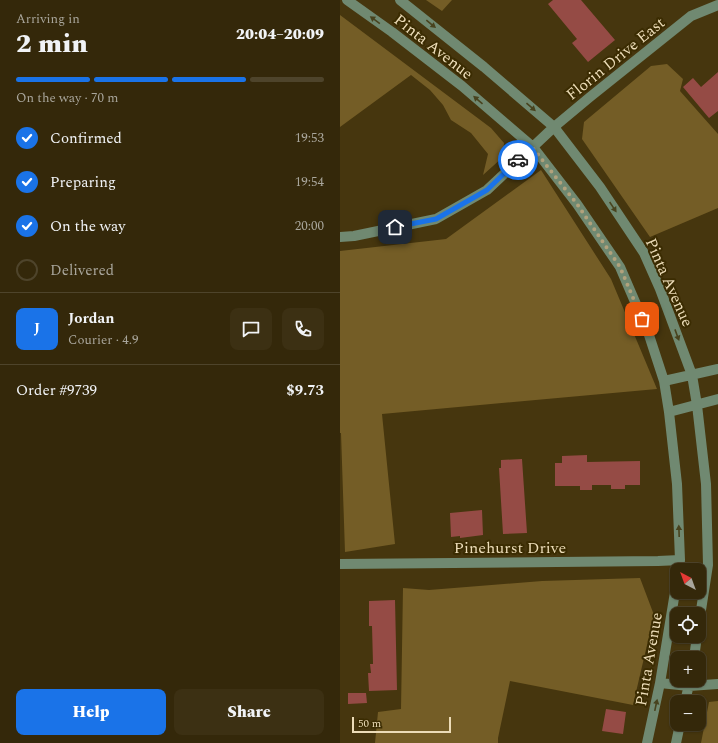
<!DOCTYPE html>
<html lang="en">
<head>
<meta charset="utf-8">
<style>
	body { margin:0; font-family:Spectral,serif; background:#3c3013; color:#f1f3f6; height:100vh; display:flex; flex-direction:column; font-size:15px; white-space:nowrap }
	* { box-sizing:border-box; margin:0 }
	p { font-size:13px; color:#a9a69c }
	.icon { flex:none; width:22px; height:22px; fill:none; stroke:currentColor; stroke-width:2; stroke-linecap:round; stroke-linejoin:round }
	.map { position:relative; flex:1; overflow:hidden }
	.sheet { display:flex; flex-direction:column; background:#34280a; width:340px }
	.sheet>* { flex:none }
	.needle { width:26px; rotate:319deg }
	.tools { position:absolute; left:330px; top:563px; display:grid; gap:8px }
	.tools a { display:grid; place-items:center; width:36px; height:36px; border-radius:8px; background:#34280a; box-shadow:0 1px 3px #0004,0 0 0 1px #4e442b; font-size:20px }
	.scale { position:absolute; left:12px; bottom:10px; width:99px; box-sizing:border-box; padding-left:4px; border:2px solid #ecdcb8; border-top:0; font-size:11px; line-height:14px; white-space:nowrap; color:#ecdcb8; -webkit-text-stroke:3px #3b2c02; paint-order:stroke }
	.pin { position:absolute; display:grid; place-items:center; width:34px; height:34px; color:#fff; margin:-17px; border-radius:8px; box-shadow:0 2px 6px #0006 }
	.courier { position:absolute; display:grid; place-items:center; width:40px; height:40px; margin:-20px; border:3px solid #1a73e8; border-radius:50%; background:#fff; color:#222; box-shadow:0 1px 5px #0007 }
	.summary em { font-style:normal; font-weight:800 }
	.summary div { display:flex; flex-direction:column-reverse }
	.summary { display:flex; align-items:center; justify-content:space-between; height:68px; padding:0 16px }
	h1 { font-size:26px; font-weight:800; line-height:30px }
	.bar { display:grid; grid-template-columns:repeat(4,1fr); gap:6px 4px; align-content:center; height:48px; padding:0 16px }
	.bar i { height:5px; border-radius:3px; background:#4e442b }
	.bar .selected { background:#1a73e8 }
	.bar p { grid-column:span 4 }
	.line { display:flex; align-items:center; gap:10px; padding:0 16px; border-top:1px solid #4e442b }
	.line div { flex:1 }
	.round { display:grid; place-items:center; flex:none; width:42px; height:42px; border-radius:8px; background:#3c3013 }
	ol { padding:0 16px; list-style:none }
	li { display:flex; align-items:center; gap:12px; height:44px }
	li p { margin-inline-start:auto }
	li .icon { padding:4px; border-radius:50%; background:#1a73e8; color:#fff; stroke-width:4 }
	li:last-child { color:#a9a69c }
	li i { width:22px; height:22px; border:2px solid #4e442b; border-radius:50% }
	.primary-button { display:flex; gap:8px; margin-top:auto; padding:8px 16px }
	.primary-button a { flex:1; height:46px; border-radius:8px; background:#1a73e8; color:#fff; font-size:16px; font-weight:800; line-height:46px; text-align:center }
	.primary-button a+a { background:#3c3013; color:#f1f3f6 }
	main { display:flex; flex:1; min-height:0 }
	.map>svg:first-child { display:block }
</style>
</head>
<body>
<main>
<section class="sheet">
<div class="summary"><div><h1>2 min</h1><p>Arriving in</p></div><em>20:04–20:09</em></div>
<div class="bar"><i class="selected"></i><i class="selected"></i><i class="selected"></i><i></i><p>On the way · 70 m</p></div>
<ol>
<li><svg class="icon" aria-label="check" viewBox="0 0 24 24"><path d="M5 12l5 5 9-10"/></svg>Confirmed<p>19:53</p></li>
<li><svg class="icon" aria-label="check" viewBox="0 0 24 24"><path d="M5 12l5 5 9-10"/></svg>Preparing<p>19:54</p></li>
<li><svg class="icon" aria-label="check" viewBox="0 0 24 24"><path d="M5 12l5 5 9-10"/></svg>On the way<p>20:00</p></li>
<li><i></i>Delivered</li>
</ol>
<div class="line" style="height:72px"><b class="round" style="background:#1a73e8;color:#fff">J</b><div><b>Jordan</b><p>Courier · 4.9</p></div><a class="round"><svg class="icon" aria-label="chat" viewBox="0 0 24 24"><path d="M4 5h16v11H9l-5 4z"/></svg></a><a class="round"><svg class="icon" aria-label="phone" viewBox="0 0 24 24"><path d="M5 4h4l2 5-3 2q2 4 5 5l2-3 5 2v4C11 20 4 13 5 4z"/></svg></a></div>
<div class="line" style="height:52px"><div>Order #9739</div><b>$9.73</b></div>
<div class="primary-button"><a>Help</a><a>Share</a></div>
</section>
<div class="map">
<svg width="378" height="743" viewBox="0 0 378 743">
	<rect width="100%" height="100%" fill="#46360e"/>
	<!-- green -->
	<path fill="#745d26" d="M86,0h26l-10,11z
		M0,15l151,113 13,15 -1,14 -20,18 5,-21 -17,-21 -20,-13 -8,-15 -13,-15 -19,-15 -71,52z
		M327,64l16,15 -3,12 38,43v74l-68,29 -68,-98 2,-17 67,-56z
		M201,170l70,109 46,110 -275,25 13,130 -50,8 -4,-119h-1v-182l106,-12z
		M300,578l14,37 -21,90 -123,-24 -12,57v5h-123l3,-31 23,-3 2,-121 26,2 113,-9z
		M378,701v42h-17l8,-41z"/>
	<!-- building -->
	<path fill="#954b45" d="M213,0h28l34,40 -27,22 -16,-19 5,-4 -29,-35z
		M378,72v39l-9,7 -26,-31 10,-9 8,9z
		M247,455v7l53,-1v24h-15v4h-14v-4h-19v5h-12v-4h-25v-23h7v-7z
		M182,459l5,74 -24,1 -4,-66h2v-8z
		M142,510l1,25 -23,3v-2l-9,1 -1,-24z
		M55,600l2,90 -28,1 -1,-18h3l-1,-9h3l-1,-38h-3v-25z
		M8,693h18l1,10 -19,1z
		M266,709l20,3 -3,22 -21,-3z"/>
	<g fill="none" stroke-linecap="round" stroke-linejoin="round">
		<!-- minor -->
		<path stroke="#708971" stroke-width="10" d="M7,0l45,32 70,54 71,61 44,57 43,63 28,65 16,49 5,31 8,72 3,76 -1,10
			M60,0l84,67 70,60 46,60 44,66 16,36 32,86 5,30 9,79 2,81 -9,58
			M0,237l14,-1 82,-17 51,-29 67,-63 36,-30 101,-81 27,-11
			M324,381l54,-12
			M329,412l49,-13
			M0,564l318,-3 22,-1
			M354,658l3,-22
			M320,683l29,3 29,-2
			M345,702l5,-22
			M307,743l13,-60 17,-103
			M336,743l4,-19"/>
	</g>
	<!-- one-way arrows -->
	<defs><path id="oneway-solid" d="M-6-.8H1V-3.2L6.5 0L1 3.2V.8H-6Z"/></defs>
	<g fill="#48431e">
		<use href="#oneway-solid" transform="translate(35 20) rotate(-144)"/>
		<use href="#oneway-solid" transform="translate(91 24) rotate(39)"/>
		<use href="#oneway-solid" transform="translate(138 100) rotate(-139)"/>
		<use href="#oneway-solid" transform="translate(191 107) rotate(41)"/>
		<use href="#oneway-solid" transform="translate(273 207) rotate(56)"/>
		<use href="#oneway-solid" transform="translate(337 335) rotate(70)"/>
		<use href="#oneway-solid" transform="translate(339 531) rotate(-92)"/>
		<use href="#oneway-solid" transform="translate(316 705) rotate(-78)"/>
	</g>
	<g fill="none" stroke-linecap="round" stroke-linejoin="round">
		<!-- done -->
		<path stroke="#b2a27c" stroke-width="4" stroke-dasharray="0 7.2" d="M178,160l14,-13 45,57 43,63 22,52"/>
		<!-- route -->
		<path stroke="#1a73e8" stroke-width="5" d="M55,227l41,-8 51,-29 31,-30"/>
	</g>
	<g text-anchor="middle" stroke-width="4" stroke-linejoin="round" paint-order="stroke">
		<!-- street labels -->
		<g font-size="16" fill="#ecdcb8" stroke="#3b2c02">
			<text transform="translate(94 46) rotate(38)" y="6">Pinta Avenue</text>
			<text transform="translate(275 58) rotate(-39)" y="6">Florin Drive East</text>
			<text transform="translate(330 282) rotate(66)" y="6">Pinta Avenue</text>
			<text x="170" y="553">Pinehurst Drive</text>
			<text transform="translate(308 659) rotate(-80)" y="6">Pinta Avenue</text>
		</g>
	</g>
</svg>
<div class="tools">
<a><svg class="needle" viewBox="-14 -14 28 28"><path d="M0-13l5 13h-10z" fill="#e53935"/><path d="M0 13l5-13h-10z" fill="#a9a69c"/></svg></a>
<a><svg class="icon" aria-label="locate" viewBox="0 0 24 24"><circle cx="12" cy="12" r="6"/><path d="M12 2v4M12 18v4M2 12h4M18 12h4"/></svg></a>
<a>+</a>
<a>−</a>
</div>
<div class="scale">50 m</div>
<div class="pin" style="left:302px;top:319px;background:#ea580c"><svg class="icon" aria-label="bag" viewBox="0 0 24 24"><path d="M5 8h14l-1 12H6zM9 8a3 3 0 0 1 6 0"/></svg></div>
<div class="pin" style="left:55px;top:227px;background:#1f2937"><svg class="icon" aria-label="home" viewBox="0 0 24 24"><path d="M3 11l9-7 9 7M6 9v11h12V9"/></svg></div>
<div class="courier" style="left:178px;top:160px"><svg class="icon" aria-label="car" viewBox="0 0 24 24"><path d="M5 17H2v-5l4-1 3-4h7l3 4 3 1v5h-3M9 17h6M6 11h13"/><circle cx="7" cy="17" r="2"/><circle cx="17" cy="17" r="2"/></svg></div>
</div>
</main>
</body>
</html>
